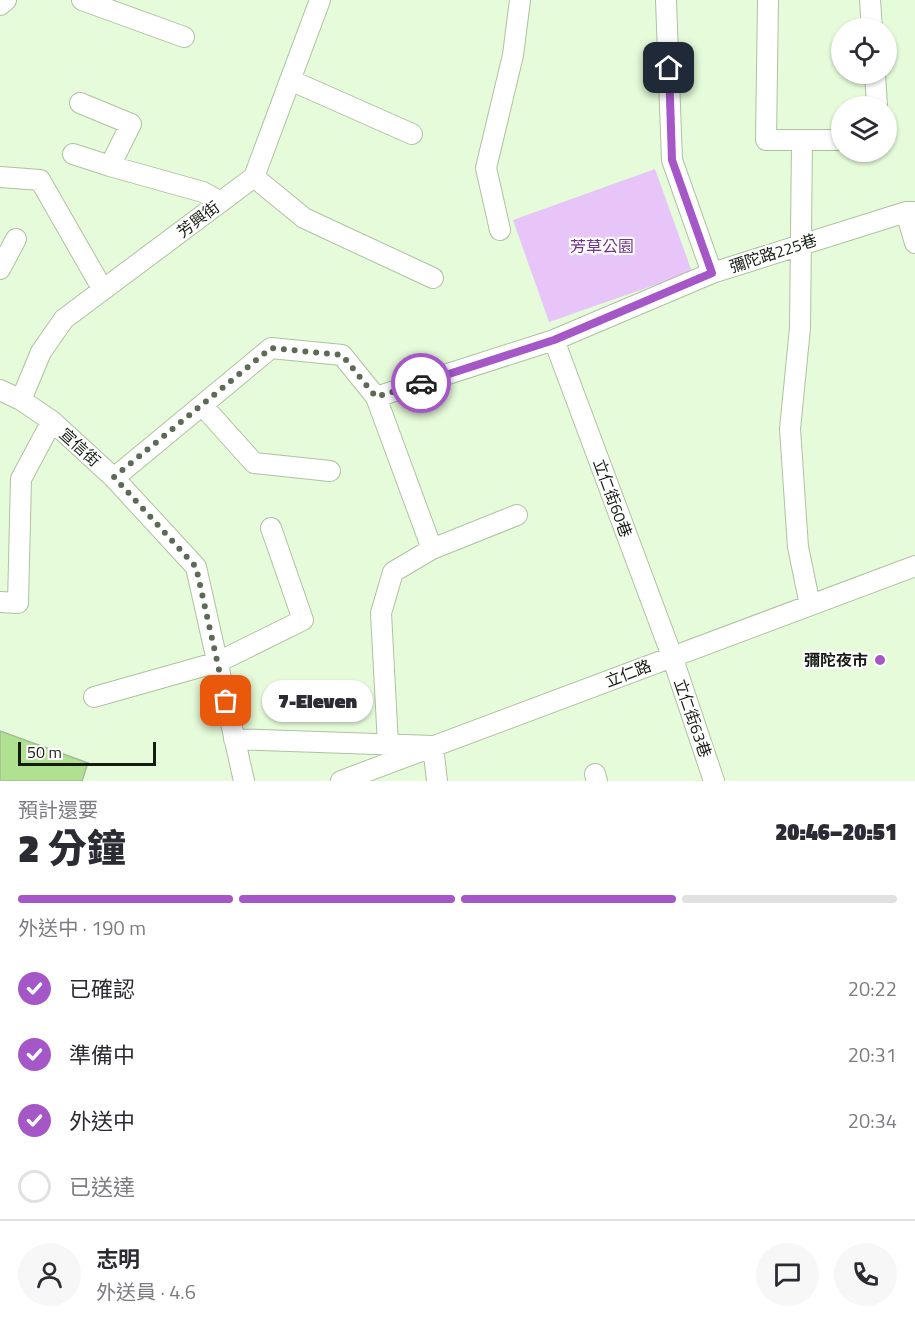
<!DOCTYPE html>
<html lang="zh-TW">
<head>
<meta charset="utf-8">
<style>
	body { margin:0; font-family:"Titillium Web","Noto Sans TC",sans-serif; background:#f7f7f7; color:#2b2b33; height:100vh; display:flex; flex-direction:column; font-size:22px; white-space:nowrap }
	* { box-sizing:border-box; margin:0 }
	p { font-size:20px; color:#7c7c81 }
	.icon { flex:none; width:33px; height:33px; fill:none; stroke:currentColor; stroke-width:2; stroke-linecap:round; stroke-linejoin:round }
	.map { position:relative; height:781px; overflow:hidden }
	.panel { display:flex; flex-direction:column; background:#fff; flex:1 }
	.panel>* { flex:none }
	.buttons { position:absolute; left:831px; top:18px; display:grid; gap:12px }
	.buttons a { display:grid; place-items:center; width:66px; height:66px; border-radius:50%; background:#fff; box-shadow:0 2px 4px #0004; font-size:30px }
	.scale { position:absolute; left:18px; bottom:15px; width:138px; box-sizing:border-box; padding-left:6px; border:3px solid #141c10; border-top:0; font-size:16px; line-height:21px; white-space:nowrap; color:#141c10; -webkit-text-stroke:4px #fff; paint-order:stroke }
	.pin { position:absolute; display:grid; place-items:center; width:51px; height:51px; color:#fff; margin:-26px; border-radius:12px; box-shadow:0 3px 9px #0006 }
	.courier { position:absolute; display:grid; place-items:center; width:60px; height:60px; margin:-30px; border:4px solid #a557c8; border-radius:50%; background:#fff; color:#222; box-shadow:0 2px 8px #0007 }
	.bubble { position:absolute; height:42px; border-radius:21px; background:#fff; box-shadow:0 2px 4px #0004; font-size:20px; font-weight:800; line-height:42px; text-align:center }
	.overview em { font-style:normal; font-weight:800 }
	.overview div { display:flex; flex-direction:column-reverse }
	.overview { display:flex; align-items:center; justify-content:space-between; height:102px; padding:0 18px }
	h1 { font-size:39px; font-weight:800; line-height:45px }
	.bar { display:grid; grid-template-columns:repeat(4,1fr); gap:9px 6px; align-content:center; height:72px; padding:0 18px }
	.bar i { height:8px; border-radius:4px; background:#e1e1e2 }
	.bar .on { background:#a557c8 }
	.bar p { grid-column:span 4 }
	.line { display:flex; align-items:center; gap:15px; padding:0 18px; border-top:2px solid #e1e1e2 }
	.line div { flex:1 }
	.round { display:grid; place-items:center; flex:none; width:63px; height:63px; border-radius:32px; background:#f7f7f7 }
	ol { padding:0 18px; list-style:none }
	li { display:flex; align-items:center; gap:18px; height:66px }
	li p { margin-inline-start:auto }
	li .icon { padding:6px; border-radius:50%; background:#a557c8; color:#fff; stroke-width:4 }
	li:last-child { color:#7c7c81 }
	li i { width:33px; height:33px; border:3px solid #e1e1e2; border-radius:50% }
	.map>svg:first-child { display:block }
</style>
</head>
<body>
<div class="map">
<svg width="915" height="781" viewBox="0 0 915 781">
	<rect width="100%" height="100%" fill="#e5fbd9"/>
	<!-- green -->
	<path fill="#e7c5f8" d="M655,169l37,103 -143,50 -36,-102z"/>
	<!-- building -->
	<path fill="#afe190" stroke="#a6bb9b" stroke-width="1.5" d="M0,731l88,32 -6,18h-82z"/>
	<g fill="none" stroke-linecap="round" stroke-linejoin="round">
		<!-- minor casing -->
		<g stroke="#aec2a2" stroke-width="22">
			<path id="minor" d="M82,0l102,37
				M666,0l6,160 40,113
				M768,0l-2,140h76
				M870,0l2,28
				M0,5l6,-5
				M875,74l2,32
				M290,80l122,54
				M80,103l51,21 -21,42
				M802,141l-2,187 -10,101 8,118 12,58
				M73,154l37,12 93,26 18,10
				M0,177l40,3 63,110
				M254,177l50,41 129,60
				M915,212h-9l9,31
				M500,230l-14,-62 27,-113 7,-55
				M0,269l16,-30
				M554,340l118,316 42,125
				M0,390l21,10 31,21 62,57 82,89 48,214
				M376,397l56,152
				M21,400l20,-48 23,-33 190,-142 66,-177
				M202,405l52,58 76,8
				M114,478l157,-130 71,7 34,42 178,-57 158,-67 194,-61
				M0,602l18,1 3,-124 31,-58
				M94,697l124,-35 85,-42 -32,-92
				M234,739l199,7 4,35
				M388,745l-7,-132 12,-41 39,-23 85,-34
				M595,774l2,7
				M341,781l574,-215"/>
		</g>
		<!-- minor -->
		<use href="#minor" stroke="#fff" stroke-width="20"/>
	</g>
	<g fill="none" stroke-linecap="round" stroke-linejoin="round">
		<!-- done -->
		<path stroke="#5d6a56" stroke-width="6" stroke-dasharray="0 10.8" d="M226,701l-30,-134 -82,-90 157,-129 71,7 34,42 45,-14"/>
		<!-- route -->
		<path stroke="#a557c8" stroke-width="8" d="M421,383l133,-43 158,-67 -40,-113 -3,-92"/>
	</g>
	<!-- markers -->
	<circle fill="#a557c8" stroke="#fff" stroke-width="2" cx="880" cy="660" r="6"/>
	<g text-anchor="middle" stroke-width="4.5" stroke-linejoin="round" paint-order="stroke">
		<!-- street labels -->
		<g font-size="16" fill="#141c10" stroke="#fff">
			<text transform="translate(198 219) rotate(-37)" y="6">芳興街</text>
			<text transform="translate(773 253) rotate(-18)" y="6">彌陀路225巷</text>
			<text transform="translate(80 447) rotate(42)" y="6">宣信街</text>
			<text transform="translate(613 498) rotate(70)" y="6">立仁街60巷</text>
			<text transform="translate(628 673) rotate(-21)" y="6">立仁路</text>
			<text transform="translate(693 718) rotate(71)" y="6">立仁街63巷</text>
		</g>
		<!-- park labels -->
		<g font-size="16" fill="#70328b" stroke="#fff">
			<text x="602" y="252">芳草公園</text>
		</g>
		<!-- poi labels -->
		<g font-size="16" font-weight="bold" fill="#141c10" stroke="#fff" text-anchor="end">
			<text x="868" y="666">彌陀夜市</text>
		</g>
	</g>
</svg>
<div class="buttons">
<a><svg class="icon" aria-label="locate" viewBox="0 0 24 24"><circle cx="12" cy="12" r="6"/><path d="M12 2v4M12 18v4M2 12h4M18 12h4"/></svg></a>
<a><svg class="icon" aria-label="layers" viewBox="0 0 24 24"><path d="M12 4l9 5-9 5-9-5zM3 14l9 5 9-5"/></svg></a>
</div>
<div class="scale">50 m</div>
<div class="pin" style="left:226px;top:701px;background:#ea580c"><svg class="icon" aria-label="bag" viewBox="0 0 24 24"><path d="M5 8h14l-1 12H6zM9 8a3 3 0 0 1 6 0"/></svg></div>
<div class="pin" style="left:669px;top:68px;background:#1f2937"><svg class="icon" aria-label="home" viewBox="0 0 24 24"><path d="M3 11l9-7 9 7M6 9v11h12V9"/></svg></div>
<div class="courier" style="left:421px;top:383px"><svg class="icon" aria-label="car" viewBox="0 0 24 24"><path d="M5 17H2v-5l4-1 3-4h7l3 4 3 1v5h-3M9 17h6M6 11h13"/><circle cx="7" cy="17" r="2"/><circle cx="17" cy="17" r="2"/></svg></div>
<div class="bubble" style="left:262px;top:680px;width:111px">7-Eleven</div>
</div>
<section class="panel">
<div class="overview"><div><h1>2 分鐘</h1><p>預計還要</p></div><em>20:46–20:51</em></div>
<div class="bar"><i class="on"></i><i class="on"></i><i class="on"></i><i></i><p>外送中 · 190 m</p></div>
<ol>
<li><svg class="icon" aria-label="check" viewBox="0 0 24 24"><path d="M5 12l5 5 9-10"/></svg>已確認<p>20:22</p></li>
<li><svg class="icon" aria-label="check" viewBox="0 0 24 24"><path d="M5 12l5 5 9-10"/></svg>準備中<p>20:31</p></li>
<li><svg class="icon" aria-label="check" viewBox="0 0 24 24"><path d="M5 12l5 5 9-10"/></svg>外送中<p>20:34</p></li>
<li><i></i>已送達</li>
</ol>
<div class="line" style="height:108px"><a class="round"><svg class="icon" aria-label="person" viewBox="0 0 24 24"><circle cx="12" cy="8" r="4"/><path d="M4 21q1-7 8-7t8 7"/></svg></a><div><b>志明</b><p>外送員 · 4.6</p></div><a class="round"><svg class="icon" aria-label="chat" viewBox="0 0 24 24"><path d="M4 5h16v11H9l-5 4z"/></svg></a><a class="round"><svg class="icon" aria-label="phone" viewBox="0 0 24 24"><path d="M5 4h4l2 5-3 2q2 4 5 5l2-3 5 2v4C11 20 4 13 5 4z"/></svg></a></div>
</section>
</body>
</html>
